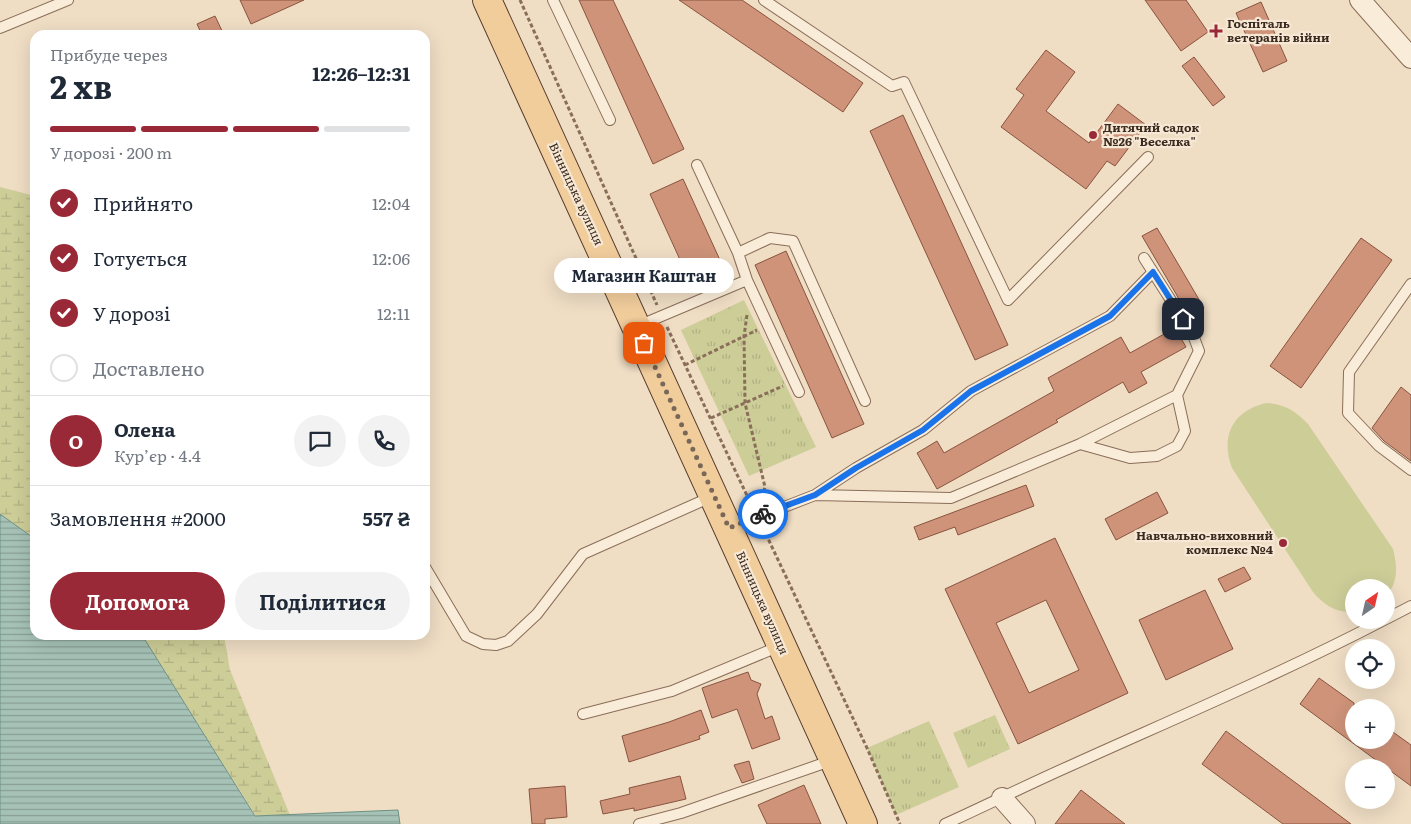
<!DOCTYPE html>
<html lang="uk">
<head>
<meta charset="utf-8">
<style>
	body { margin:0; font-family:Literata,serif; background:#f2f2f3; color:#1f2937; height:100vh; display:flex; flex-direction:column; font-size:19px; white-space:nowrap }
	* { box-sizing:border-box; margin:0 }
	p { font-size:16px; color:#747a83 }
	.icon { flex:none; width:28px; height:28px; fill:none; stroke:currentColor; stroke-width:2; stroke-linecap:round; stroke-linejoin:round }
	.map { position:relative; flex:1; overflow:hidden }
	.sheet { position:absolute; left:30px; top:30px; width:400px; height:610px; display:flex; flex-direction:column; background:#fff; border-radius:15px; box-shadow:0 5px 20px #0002 }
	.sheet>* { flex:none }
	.needle { width:32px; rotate:34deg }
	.buttons { position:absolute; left:1345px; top:579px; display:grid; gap:10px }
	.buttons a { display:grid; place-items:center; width:50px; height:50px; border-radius:50%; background:#fff; box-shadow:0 5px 20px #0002; font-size:25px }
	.pin { position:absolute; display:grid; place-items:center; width:42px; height:42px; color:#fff; margin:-21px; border-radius:10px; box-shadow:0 2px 8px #0006 }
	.courier { position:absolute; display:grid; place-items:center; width:50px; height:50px; margin:-25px; border:4px solid #1a73e8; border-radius:50%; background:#fff; color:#222; box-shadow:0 1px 6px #0007 }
	.bubble { position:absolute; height:35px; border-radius:18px; background:#fff; box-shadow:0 5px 20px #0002; font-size:16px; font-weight:700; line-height:35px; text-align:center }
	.overview em { font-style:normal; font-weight:700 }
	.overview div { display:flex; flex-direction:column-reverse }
	.overview { display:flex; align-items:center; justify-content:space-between; height:85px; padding:0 20px }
	h1 { font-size:32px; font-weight:700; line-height:38px }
	.bar { display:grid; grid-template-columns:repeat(4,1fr); gap:8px 5px; align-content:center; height:60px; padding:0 20px }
	.bar i { height:6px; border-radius:4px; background:#e0e1e3 }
	.bar .current { background:#9a2937 }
	.bar p { grid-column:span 4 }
	.line { display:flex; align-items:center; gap:12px; padding:0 20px; border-top:1px solid #e0e1e3 }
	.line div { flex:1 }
	.round { display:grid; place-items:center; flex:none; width:52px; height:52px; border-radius:26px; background:#f2f2f3 }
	ol { padding:0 20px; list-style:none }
	li { display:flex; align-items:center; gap:15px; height:55px }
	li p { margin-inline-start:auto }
	li .icon { padding:5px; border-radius:50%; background:#9a2937; color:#fff; stroke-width:4 }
	li:last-child { color:#747a83 }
	li i { width:28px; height:28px; border:2px solid #e0e1e3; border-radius:50% }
	.cta { display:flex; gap:10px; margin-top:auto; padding:10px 20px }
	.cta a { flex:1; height:58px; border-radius:30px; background:#9a2937; color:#fff; font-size:20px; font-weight:700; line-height:58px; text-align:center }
	.cta a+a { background:#f2f2f3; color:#1f2937 }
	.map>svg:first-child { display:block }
</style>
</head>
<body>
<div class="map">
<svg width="1411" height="824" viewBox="0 0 1411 824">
	<defs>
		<pattern id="grass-tufts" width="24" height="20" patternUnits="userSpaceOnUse" patternTransform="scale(1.25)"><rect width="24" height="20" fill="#cdcd98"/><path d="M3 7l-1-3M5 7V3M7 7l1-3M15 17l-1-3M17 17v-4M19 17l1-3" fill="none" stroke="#b1b083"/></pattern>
		<pattern id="wetland-marsh" width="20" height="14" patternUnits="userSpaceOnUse" patternTransform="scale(1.25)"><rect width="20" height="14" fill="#cdcd98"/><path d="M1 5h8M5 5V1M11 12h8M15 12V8" fill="none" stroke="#b1b083"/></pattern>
		<pattern id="water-rules" width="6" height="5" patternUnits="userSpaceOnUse" patternTransform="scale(1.25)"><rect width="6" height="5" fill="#a6c2b7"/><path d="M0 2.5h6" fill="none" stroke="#889e94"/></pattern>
	</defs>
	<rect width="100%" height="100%" fill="#efddc4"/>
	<!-- grass -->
	<path fill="url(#grass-tufts)" d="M744,300l72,147 -67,29 -68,-146z
		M995,715l15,34 -42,19 -15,-35z
		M929,721l30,66 -63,28 -29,-67z"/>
	<!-- wetland -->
	<path fill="url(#wetland-marsh)" d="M0,187l35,9v343l-35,-25z
		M142,635h82l6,35 60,145 -34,1z"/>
	<!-- pitch -->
	<path fill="#cdcd98" d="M1267,403c19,2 28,8 41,21l85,125c4,16 6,33 -7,47v-8h-32v24c-18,1 -30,-7 -41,-20l-81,-124c-12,-32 1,-58 35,-65z"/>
	<!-- water -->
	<path fill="url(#water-rules)" stroke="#6d9184" d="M0,514l35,25v96h107l113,181 143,-6 2,14h-400z"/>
	<!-- building -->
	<path fill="#ce9379" stroke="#8a543f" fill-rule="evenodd" d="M240,0h64l-53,24z
		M579,0h34l71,149 -31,15z
		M679,0h63l121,83 -20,29z
		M1145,0h41l22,32 -27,19z
		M1261,2l26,59 -24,11 -27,-59z
		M215,16l9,19h-22l-5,-11z
		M1046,50l29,22 -29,39 43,32 29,-39 28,21 -31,41 -8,-5 -21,28 -85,-62 23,-32 -8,-6z
		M1194,57l31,40 -12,9 -31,-40z
		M903,115l105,230 -33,15 -105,-229z
		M683,179l42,92 -33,15 -42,-92z
		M1157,228l47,80 -15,8 -47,-80z
		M1361,238l31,22 -91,128 -31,-22z
		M786,251l78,173 -32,14 -77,-173z
		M1175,328l11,19 -45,25 6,11 -18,10 -6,-11 -67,38 2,2 -121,67 -20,-36 20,-12 7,12 110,-62 -6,-13 73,-41 9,16z
		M1401,387l10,8v66l-27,-20 -12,-13z
		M1026,485l8,21 -76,29 -3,-8 -36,13 -5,-13z
		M1157,492l11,21 -52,27 -11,-21z
		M1055,538l73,155 -110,51 -73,-155zM1046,600l33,70 -50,23 -33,-70z
		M1244,567l7,12 -26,13 -7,-13z
		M1205,590l28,59 -67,31 -27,-60z
		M748,672l3,8 10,4 -4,10 8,25 7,-3 8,23 -28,10 -15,-40 -25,9 -10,-30z
		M1319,678l35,25v37h32v-13l25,18v41l-111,-82z
		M701,710l8,22 -10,4 1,3 -71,23 -7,-26 47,-14z
		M1226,731l125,93h-68l-81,-60z
		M749,761l5,18 -12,4 -8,-18z
		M680,776l6,23 -52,12v-3l-31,6 -3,-13 30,-7 -1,-6z
		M804,785l17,39h-54l-9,-19z
		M565,786l2,31 -22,2v5h-13l-3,-35z
		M1081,790l44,34h-70z"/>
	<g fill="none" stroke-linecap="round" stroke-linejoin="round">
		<!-- service casing -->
		<g stroke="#8a6e5a" stroke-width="12">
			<path id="service" d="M553,0l57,120
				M764,0l128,86 12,-4 104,218 140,-143
				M0,28l68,-28
				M738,253l32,-15 23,3 72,160
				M747,280l52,112
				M1411,284l-62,88 -1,41 31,33 32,24
				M638,326l109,-46 -9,-27 -41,-88
				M1080,444l50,14 27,-2 20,-10 8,-15 -8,-36
				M815,495l41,-27 67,-38 48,-39 139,-75 43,-44
				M730,528l85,-33 136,3 129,-54 97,-49 22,-44 -6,-16 -49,-77
				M425,567l41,69 17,8 13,1 12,-4 29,-27 46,-60 128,-57
				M1386,619l25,-13
				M583,714l89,-23 108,-45
				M639,824l42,-11 152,-53
				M945,824c42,-19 84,-40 127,-59 104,-47 210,-92 312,-145"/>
		</g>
		<!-- minor casing -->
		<g stroke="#8a6e5a" stroke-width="22">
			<path id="minor" d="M1360,0l51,58
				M1002,798l23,26"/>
		</g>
		<!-- primary casing -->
		<g stroke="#583d2e" stroke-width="30">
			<path id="primary" d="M487,0l376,824"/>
		</g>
		<!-- path -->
		<path stroke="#8a6e5a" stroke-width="3" stroke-dasharray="4 2.5" stroke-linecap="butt" d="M520,0l137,305
			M747,315l-3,21 1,67 20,84 -4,14
			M667,327l85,179
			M685,365l72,-35
			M711,418l72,-32
			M763,528l104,220 33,76"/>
		<!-- service -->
		<use href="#service" stroke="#f9ecd8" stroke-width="10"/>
		<!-- minor -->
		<use href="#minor" stroke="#f9ecd8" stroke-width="20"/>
		<!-- primary -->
		<use href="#primary" stroke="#f2cd9c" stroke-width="28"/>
	</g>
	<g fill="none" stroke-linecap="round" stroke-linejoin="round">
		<!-- done -->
		<path stroke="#796858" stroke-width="5" stroke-dasharray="0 9" d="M644,343l85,185 34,-14"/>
		<!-- route -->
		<path stroke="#1a73e8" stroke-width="6" d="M763,514l52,-19 41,-27 67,-38 48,-39 139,-75 43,-44 30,47"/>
	</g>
	<!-- markers -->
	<g fill="#9a2937" stroke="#f6e8d4" stroke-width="2">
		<path d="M1213.5 23.5h5v5h5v5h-5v5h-5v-5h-5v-5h5z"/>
		<circle cx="1093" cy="135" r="5"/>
		<circle cx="1283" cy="543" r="5"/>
	</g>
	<g text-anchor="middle" stroke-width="4.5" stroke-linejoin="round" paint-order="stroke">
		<!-- poi labels -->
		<g font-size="12" font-weight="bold" fill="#3a291e" stroke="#f6e8d4" text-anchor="start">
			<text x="1227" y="28">Госпіталь<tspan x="1227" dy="14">ветеранів війни</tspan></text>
			<text x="1103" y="132">Дитячий садок<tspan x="1103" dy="14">№26 "Веселка"</tspan></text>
			<text x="1273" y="540" text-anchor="end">Навчально-виховний<tspan x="1273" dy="14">комплекс №4</tspan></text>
		</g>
		<!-- street labels -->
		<g font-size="12" fill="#3a291e" stroke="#f6e8d4">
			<text transform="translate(576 194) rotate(65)" y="4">Вінницька вулиця</text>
			<text transform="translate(762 603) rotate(66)" y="4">Вінницька вулиця</text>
		</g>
	</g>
</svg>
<div class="buttons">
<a><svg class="needle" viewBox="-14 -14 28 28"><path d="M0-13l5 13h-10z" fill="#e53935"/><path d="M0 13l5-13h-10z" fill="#747a83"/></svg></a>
<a><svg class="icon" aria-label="locate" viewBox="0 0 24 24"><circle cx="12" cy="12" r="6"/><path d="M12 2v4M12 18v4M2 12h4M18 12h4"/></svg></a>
<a>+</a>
<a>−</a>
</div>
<div class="pin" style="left:644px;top:343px;background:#ea580c"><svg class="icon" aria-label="bag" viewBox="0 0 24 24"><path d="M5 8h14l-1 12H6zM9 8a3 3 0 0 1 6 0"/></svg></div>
<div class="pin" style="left:1183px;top:319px;background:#1f2937"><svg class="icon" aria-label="home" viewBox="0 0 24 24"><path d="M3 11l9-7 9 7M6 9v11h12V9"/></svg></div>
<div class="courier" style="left:763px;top:514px"><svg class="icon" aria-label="bike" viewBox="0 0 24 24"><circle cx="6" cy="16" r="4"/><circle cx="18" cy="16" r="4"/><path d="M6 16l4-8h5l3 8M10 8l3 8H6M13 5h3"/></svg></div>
<div class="bubble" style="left:554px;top:258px;width:180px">Магазин Каштан</div>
<section class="sheet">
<div class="overview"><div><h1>2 хв</h1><p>Прибуде через</p></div><em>12:26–12:31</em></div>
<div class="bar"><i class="current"></i><i class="current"></i><i class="current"></i><i></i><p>У дорозі · 200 m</p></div>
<ol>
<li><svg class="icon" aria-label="check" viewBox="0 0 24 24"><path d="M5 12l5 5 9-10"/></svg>Прийнято<p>12:04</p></li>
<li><svg class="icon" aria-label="check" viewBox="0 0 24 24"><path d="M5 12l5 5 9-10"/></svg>Готується<p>12:06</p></li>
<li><svg class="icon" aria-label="check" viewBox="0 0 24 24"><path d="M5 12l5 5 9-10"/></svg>У дорозі<p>12:11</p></li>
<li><i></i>Доставлено</li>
</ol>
<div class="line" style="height:90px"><b class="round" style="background:#9a2937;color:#fff">О</b><div><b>Олена</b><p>Кур’єр · 4.4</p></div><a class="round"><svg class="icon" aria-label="chat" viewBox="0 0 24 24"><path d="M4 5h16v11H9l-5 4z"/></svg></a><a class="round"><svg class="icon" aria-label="phone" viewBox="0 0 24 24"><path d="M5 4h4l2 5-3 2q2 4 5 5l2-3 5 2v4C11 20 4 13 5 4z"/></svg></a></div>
<div class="line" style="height:65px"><div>Замовлення #2000</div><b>557 ₴</b></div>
<div class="cta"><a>Допомога</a><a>Поділитися</a></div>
</section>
</div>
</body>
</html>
